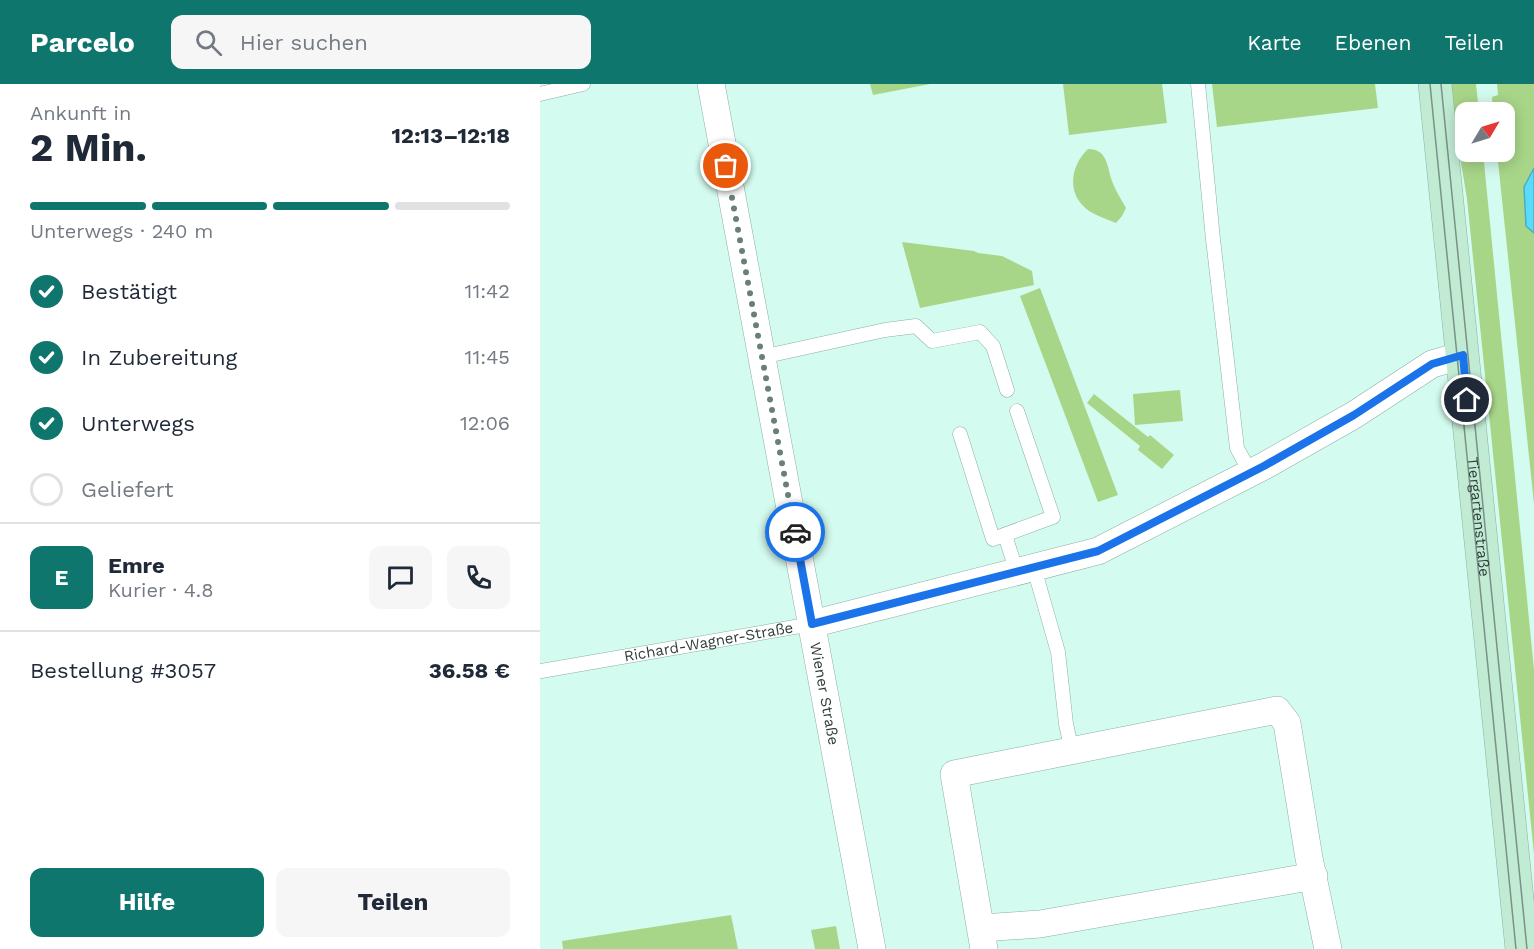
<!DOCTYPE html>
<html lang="de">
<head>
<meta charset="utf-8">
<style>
	body { margin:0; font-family:"Work Sans",sans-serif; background:#f6f6f7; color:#1f2937; height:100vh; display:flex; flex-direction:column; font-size:22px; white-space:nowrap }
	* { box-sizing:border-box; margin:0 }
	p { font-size:20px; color:#747a83 }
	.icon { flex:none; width:33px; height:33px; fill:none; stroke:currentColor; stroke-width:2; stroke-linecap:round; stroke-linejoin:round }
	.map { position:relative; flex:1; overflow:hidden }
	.side { display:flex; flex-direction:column; background:#fff; width:540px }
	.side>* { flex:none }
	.needle { width:39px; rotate:52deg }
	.fabs { position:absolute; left:915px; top:18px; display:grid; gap:12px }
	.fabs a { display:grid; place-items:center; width:60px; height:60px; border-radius:12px; background:#fff; box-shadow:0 3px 15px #0003; font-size:30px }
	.pin { position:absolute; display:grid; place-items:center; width:51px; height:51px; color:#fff; margin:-26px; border:3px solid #fff; border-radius:50%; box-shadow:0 2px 6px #0007 }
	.courier { position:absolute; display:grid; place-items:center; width:60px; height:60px; margin:-30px; border:4px solid #1a73e8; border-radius:50%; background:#fff; color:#222; box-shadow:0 2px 8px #0007 }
	.summary em { font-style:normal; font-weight:700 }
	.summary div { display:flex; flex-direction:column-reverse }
	.summary { display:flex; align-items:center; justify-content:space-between; height:102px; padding:0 30px }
	h1 { font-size:39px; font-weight:700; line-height:45px }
	.bar { display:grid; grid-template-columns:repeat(4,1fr); gap:9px 6px; align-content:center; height:72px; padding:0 30px }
	.bar i { height:8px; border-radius:4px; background:#e0e1e3 }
	.bar .active { background:#0f766e }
	.bar p { grid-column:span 4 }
	.line { display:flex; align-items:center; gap:15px; padding:0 30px; border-top:2px solid #e0e1e3 }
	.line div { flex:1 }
	.round { display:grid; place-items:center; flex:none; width:63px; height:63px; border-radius:12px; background:#f6f6f7 }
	ol { padding:0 30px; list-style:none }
	li { display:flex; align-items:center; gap:18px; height:66px }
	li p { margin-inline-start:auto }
	li .icon { padding:6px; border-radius:50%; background:#0f766e; color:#fff; stroke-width:4 }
	li:last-child { color:#747a83 }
	li i { width:33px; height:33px; border:3px solid #e0e1e3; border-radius:50% }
	.button { display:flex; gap:12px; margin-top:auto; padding:12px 30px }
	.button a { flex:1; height:69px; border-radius:12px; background:#0f766e; color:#fff; font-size:24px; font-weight:700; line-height:69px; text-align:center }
	.button a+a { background:#f6f6f7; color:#1f2937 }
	header { display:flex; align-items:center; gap:36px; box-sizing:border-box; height:84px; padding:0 30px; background:#0f766e; color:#fff }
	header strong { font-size:28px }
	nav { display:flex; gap:33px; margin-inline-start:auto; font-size:21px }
	.search { width:420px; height:54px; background:#f6f6f7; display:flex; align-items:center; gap:15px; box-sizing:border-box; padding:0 21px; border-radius:12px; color:#747a83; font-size:22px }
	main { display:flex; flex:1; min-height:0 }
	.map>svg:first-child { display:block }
</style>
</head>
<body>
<header>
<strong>Parcelo</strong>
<div class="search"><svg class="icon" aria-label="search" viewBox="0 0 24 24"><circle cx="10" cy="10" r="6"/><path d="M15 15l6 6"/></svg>Hier suchen</div>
<nav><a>Karte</a><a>Ebenen</a><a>Teilen</a></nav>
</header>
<main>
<section class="side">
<div class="summary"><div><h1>2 Min.</h1><p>Ankunft in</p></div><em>12:13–12:18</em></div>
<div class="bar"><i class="active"></i><i class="active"></i><i class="active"></i><i></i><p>Unterwegs · 240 m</p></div>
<ol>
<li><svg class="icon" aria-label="check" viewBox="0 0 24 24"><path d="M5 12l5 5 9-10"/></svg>Bestätigt<p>11:42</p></li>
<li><svg class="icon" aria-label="check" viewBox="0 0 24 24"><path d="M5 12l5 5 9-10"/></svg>In Zubereitung<p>11:45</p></li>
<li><svg class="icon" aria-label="check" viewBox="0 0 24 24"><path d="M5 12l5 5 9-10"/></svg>Unterwegs<p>12:06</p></li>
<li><i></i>Geliefert</li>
</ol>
<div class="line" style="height:108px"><b class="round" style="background:#0f766e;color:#fff">E</b><div><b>Emre</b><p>Kurier · 4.8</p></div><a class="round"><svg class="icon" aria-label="chat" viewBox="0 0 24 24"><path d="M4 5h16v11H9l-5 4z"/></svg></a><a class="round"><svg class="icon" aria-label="phone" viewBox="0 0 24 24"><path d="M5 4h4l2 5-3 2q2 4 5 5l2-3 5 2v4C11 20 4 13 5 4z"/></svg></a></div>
<div class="line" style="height:78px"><div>Bestellung #3057</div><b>36.58 €</b></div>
<div class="button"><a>Hilfe</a><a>Teilen</a></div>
</section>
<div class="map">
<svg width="994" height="865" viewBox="0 0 994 865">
	<rect width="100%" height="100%" fill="#d4fbef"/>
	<!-- green -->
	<path fill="#a8d688" d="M330,0h60l-57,11z
		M523,0h99l5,39 -98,12z
		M672,0h163l3,24 -161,19z
		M908,0h28l3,28h-13v40h17l51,518v184l-67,-655z
		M957,0h37v420l-37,-352h7v-40h-11l-1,-15 6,-2z
		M548,65c20,0 19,18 24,32 3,9 9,18 14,27l-4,8 -6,7c-9,-4 -19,-7 -27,-12 -23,-16 -19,-45 -1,-62z
		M362,158l72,9 4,2 24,3 30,15 2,14 -114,23z
		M500,204l78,207 -20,7 -78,-206z
		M640,306l3,31 -48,4 -2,-31z
		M554,310l54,43 2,-2 24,20 -12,14 -24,-19 2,-4 -53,-43z
		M191,831l7,34h-175l-1,-8z
		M296,842l4,23h-25l-4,-19z"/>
	<!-- water -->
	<path fill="#59dcfa" stroke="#4cadc0" stroke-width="1.5" d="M994,84v65l-8,-7 -2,-39z"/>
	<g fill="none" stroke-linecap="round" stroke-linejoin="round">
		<!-- service casing -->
		<g stroke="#8bb0a5" stroke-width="15">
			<g id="service">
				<path d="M658,0l15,155 24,209 14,26"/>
				<path d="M0,10l43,-10"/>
				<path d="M222,273l123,-27 31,-4 16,15 48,-9 13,14 14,44"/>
				<path d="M420,350l33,105 60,-22 -36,-106"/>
				<path d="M465,451l12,38"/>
				<path d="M494,484l24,84 8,72 6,27"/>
				<path id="s1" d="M1,587l271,-47"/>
			</g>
		</g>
		<!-- minor casing -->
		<g stroke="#8bb0a5" stroke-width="28">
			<g id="minor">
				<path id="s2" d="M171,0l161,865"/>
				<path d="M272,540l286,-73 166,-85 90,-51 78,-51 31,-9"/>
				<path d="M441,844l59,-4 274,-48"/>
				<path d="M444,865l-30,-175 323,-64 10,13 22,135 19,91"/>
			</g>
		</g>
		<!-- secondary casing -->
		<g stroke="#8bb0a5" stroke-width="34">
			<g id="secondary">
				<path id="s3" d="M895,0l87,865"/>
			</g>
		</g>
		<!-- service -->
		<use href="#service" stroke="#fff" stroke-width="14"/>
		<!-- minor -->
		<use href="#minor" stroke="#fff" stroke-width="27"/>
		<!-- secondary -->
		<use href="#secondary" stroke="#c2ebd4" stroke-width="33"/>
		<!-- tram -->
		<path stroke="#789289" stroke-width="1.5" d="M890,0l86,865
			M901,0l86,865"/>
	</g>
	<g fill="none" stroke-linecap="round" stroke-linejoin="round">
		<!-- done -->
		<path stroke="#698079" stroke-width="6" stroke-dasharray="0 10.8" d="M186,82l69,366"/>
		<!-- route -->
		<path stroke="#1a73e8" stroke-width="8" d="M255,448l17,92 286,-73 166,-85 90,-51 78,-51 31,-9 4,45"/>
	</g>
	<g text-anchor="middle" stroke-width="6" stroke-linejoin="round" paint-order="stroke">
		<!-- street labels -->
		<g font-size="15" fill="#2f3e39" stroke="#fefefe">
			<text dy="5" stroke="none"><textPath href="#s3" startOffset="435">Tiergartenstraße</textPath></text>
			<text dy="5" stroke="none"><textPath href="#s1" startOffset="170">Richard-Wagner-Straße</textPath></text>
			<text dy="5" stroke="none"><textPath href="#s2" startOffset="620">Wiener Straße</textPath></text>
		</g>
	</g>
</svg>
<div class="fabs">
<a><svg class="needle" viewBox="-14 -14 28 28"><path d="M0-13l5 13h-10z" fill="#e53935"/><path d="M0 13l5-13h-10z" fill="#747a83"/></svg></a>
</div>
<div class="pin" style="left:186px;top:82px;background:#ea580c"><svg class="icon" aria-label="bag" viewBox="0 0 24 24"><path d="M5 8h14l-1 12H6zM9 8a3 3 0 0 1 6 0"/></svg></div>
<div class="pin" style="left:927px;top:316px;background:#1f2937"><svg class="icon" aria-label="home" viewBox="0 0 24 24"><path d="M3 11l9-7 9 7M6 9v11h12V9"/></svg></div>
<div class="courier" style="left:255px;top:448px"><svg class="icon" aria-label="car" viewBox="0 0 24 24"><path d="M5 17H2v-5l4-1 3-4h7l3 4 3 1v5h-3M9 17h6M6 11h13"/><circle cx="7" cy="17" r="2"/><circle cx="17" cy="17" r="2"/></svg></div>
</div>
</main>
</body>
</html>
